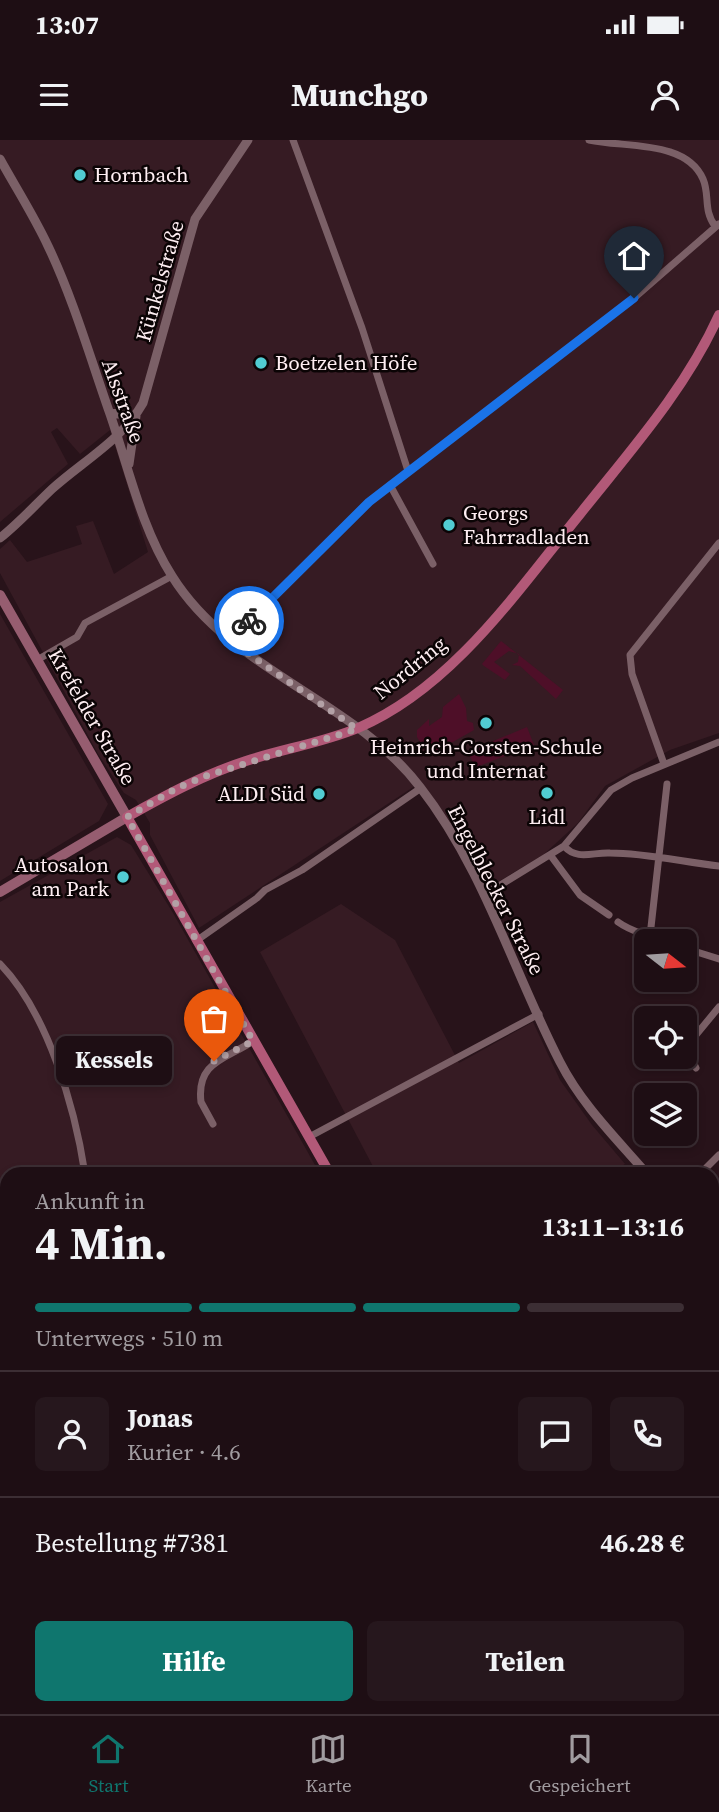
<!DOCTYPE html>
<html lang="de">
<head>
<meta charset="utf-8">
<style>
	body { margin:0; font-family:"Source Serif 4",serif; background:#26171d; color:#f1f3f6; height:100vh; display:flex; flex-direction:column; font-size:26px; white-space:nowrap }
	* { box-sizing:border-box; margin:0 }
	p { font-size:23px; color:#a19ca0 }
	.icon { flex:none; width:38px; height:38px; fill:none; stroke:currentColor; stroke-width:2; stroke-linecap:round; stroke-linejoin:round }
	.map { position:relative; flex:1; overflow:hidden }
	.panel { position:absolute; left:0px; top:1027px; width:719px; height:548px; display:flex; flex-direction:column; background:#1e0e14; border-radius:21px 21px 0 0; box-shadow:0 4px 10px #0003,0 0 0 2px #3c2e34 }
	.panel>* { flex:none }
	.needle { width:46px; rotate:107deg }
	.controls { position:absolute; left:634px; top:789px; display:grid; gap:14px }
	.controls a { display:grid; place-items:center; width:63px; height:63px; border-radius:10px; background:#1e0e14; box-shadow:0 4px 10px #0003,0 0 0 2px #3c2e34; font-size:35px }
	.pin { position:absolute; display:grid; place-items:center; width:60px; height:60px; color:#fff; margin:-72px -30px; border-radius:50% 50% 50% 0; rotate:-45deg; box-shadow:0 0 7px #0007 }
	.pin .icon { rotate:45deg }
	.courier { position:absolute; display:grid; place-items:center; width:70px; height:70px; margin:-35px; border:5px solid #1a73e8; border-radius:50%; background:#fff; color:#222; box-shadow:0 2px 9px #0007 }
	.bubble { position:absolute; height:49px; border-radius:10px; background:#1e0e14; box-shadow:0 4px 10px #0003,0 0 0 2px #3c2e34; font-size:23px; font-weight:700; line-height:49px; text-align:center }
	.head em { font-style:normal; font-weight:700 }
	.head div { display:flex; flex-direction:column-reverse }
	.head { display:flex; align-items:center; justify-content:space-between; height:119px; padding:0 35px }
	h1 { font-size:46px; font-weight:700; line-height:52px }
	.bar { display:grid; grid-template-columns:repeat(4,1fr); gap:10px 7px; align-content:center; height:84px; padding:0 35px }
	.bar i { height:9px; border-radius:5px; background:#3c2e34 }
	.bar .current { background:#0f766e }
	.bar p { grid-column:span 4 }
	.line { display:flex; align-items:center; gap:18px; padding:0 35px; border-top:2px solid #3c2e34 }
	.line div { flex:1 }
	.round { display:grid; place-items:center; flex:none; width:74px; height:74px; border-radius:10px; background:#26171d }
	.primary-button { display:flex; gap:14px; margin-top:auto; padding:14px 35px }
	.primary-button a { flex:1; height:80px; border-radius:10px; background:#0f766e; color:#fff; font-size:28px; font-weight:700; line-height:80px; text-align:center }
	.primary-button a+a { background:#26171d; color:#f1f3f6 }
	.status { display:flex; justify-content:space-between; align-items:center; height:49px; padding:0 35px; background:#1e0e14; direction:ltr }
	.status svg { height:19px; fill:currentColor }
	header { display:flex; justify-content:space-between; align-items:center; height:91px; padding:0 35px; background:#1e0e14; font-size:32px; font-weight:700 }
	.menu { display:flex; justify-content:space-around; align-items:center; height:98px; border-top:2px solid #3c2e34; background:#1e0e14; font-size:19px; color:#a19ca0 }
	.menu a { display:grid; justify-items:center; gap:4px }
	.menu .current { color:#0f766e }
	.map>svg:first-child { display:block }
</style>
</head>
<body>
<div class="status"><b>13:07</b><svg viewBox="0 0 49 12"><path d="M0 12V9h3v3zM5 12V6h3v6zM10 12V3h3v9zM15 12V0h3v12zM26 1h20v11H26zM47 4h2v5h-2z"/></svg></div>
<header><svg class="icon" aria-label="menu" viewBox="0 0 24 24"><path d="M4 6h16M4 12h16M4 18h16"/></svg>Munchgo<svg class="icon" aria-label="person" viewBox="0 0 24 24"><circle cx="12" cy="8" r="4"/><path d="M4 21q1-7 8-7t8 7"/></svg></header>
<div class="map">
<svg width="719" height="1574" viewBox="0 0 719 1574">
	<rect width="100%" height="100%" fill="#28131a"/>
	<!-- built -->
	<path fill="#361b23" d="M0,0h719v593l-49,17 -65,36 -27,37 -35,32 -52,31 -29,-48 -41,-56 -222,146 -49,-93v-12l-14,-23 -12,-7 -26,-39 -98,-181v-24l10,-9 17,22 55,-18 -6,-18 17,-5 21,53 34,-22 -38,-122 -30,24 -23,-26 -6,4 17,32 -68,58z
		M0,474l108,190 -9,17 -99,60z
		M117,697l14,8 42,68 147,261h-313v389l-7,-12v-649z
		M341,764l54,36 64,123 74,-41 27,58 32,45 33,39 -17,10h-231l-117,-222z
		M139,1568h228l-6,6h-215z
		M395,1568h232l3,6h-242z"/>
	<!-- green -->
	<path fill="#4e0f28" d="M501,501l62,49 -7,9 -36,-33 -8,-1 6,-3 1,-8 -10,-3 -15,11 16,12 -5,6 -21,-14 -2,-2z
		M459,554l7,14 1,13 6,2 1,7 -46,26 -11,-19v-7l12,-11v7l13,-9 1,-10z
		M527,587l7,18 -58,22 -9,-15z
		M712,1395l7,2v111l-7,-2z
		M37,1568h48l7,6h-62z"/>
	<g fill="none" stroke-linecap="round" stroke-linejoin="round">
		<!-- minor -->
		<path stroke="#7b6067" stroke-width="7" d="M293,0l69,188 46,143
			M589,0c37,8 97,0 114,39 7,16 0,31 12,47
			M390,345l43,79
			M230,501l139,-139 265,-204 85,-74
			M37,520l40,-23 8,-14 87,-47
			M664,624l-32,-90 -2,-19 89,-112
			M564,706c13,15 29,6 46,7 36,0 73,9 109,13
			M551,716l29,39 29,20
			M484,755l80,-49 47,-56 21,-12 87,-36
			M618,782c15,11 28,11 43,20
			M650,796l17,-152
			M196,801l61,-43 8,-8 37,-20 119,-82
			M684,808l35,11
			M0,824c48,49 75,144 85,210
			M696,928l-10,-21 33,-40
			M213,984l-12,-22c-5,-41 26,-43 52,-61
			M309,997l230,-123
			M700,1034l19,-19
			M712,1158l7,10
			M0,1213l7,-4
			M712,1237l7,-2
			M362,1568l5,6"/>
		<!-- tertiary -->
		<path stroke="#7b6067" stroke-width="9" d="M0,19c16,29 34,57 48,87 25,52 43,114 62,168 19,55 31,113 62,162 59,95 181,123 248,211 64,82 93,184 140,275 22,43 56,76 87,112
			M110,273l26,3 -7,48
			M0,398c19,-15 35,-33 52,-49 31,-28 70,-49 91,-86l52,-184 53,-79
			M712,1141l7,-2
			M375,1574l6,-6"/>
		<!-- secondary -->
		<path stroke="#965d70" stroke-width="10" d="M0,455l127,222 -127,75
			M0,1445l7,9
			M109,1568l6,6"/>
		<!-- primary -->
		<path stroke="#b25978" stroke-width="10" d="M330,1034l-203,-357c39,-22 76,-42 119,-56 36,-12 76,-18 112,-33 94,-40 160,-138 222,-214 51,-64 105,-124 139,-199
			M634,1568l3,6"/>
	</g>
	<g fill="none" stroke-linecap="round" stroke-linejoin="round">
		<!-- done -->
		<path stroke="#b3a1a6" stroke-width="7" stroke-dasharray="0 12.6" d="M214,921l39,-20 -126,-224 50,-29 29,-12 151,-47 -127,-88 19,-20"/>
		<!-- route -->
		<path stroke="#1a73e8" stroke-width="9" d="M249,481l120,-119 265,-204"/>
	</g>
	<!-- markers -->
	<g fill="#51ccd2" stroke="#0b0405" stroke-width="2.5">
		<circle cx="80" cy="35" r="7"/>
		<circle cx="261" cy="223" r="7"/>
		<circle cx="449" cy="385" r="7"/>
		<circle cx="486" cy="583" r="7"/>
		<circle cx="547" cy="653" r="7"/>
		<circle cx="319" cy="654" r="7"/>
		<circle cx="123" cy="737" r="7"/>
	</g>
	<g text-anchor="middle" stroke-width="5" stroke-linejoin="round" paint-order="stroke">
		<!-- poi labels -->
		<g font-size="21" fill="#feeef2" stroke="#0b0405" text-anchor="start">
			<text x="94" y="42">Hornbach</text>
			<text x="275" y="230">Boetzelen Höfe</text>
			<text x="463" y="380">Georgs<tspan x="463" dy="24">Fahrradladen</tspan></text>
			<text x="486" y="614" text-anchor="middle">Heinrich-Corsten-Schule<tspan x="486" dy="24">und Internat</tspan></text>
			<text x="305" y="661" text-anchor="end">ALDI Süd</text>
			<text x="547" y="684" text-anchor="middle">Lidl</text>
			<text x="109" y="732" text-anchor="end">Autosalon<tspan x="109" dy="24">am Park</tspan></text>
		</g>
		<!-- street labels -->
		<g font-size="21" fill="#feeef2" stroke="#0b0405">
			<text transform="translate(160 141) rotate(-74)" y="7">Künkelstraße</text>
			<text transform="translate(123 261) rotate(70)" y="7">Alsstraße</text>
			<text transform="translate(410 528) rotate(-39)" y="7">Nordring</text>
			<text transform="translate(92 577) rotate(60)" y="7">Krefelder Straße</text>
			<text transform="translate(496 750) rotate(63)" y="7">Engelblecker Straße</text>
		</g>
	</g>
</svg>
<div class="controls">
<a><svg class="needle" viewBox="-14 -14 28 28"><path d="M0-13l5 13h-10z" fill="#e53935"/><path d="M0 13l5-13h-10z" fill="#a19ca0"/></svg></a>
<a><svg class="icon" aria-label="locate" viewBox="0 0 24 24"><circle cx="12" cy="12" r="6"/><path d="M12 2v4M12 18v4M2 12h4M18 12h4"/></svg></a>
<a><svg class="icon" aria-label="layers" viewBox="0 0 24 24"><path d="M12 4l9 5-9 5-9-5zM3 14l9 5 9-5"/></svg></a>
</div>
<div class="pin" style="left:214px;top:921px;background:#ea580c"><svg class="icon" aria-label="bag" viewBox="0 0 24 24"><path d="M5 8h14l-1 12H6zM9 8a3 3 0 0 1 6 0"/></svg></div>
<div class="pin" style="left:634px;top:158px;background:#1f2937"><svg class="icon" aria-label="home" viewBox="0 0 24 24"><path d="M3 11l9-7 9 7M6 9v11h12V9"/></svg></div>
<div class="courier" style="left:249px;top:481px"><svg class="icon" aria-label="bike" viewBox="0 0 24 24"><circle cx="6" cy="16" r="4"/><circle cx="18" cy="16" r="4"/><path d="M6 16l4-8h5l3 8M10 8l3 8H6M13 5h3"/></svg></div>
<div class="bubble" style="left:56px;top:896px;width:116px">Kessels</div>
<section class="panel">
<div class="head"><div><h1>4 Min.</h1><p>Ankunft in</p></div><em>13:11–13:16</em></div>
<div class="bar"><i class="current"></i><i class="current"></i><i class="current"></i><i></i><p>Unterwegs · 510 m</p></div>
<div class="line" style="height:126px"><a class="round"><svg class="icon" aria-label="person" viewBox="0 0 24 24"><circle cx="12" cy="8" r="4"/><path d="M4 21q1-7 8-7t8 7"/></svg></a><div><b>Jonas</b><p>Kurier · 4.6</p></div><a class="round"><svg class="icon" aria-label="chat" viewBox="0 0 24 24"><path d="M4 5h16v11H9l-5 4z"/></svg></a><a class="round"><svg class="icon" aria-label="phone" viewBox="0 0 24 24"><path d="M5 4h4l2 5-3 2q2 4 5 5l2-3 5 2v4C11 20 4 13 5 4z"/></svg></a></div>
<div class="line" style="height:91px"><div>Bestellung #7381</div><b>46.28 €</b></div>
<div class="primary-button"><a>Hilfe</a><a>Teilen</a></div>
</section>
</div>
<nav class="menu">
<a class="current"><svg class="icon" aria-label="home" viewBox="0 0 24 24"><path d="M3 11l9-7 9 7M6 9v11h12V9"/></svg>Start</a>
<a><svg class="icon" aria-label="map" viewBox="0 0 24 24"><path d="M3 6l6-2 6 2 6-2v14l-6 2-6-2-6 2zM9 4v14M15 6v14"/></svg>Karte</a>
<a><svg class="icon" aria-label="saved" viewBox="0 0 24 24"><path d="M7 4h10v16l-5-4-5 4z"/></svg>Gespeichert</a>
</nav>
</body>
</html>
